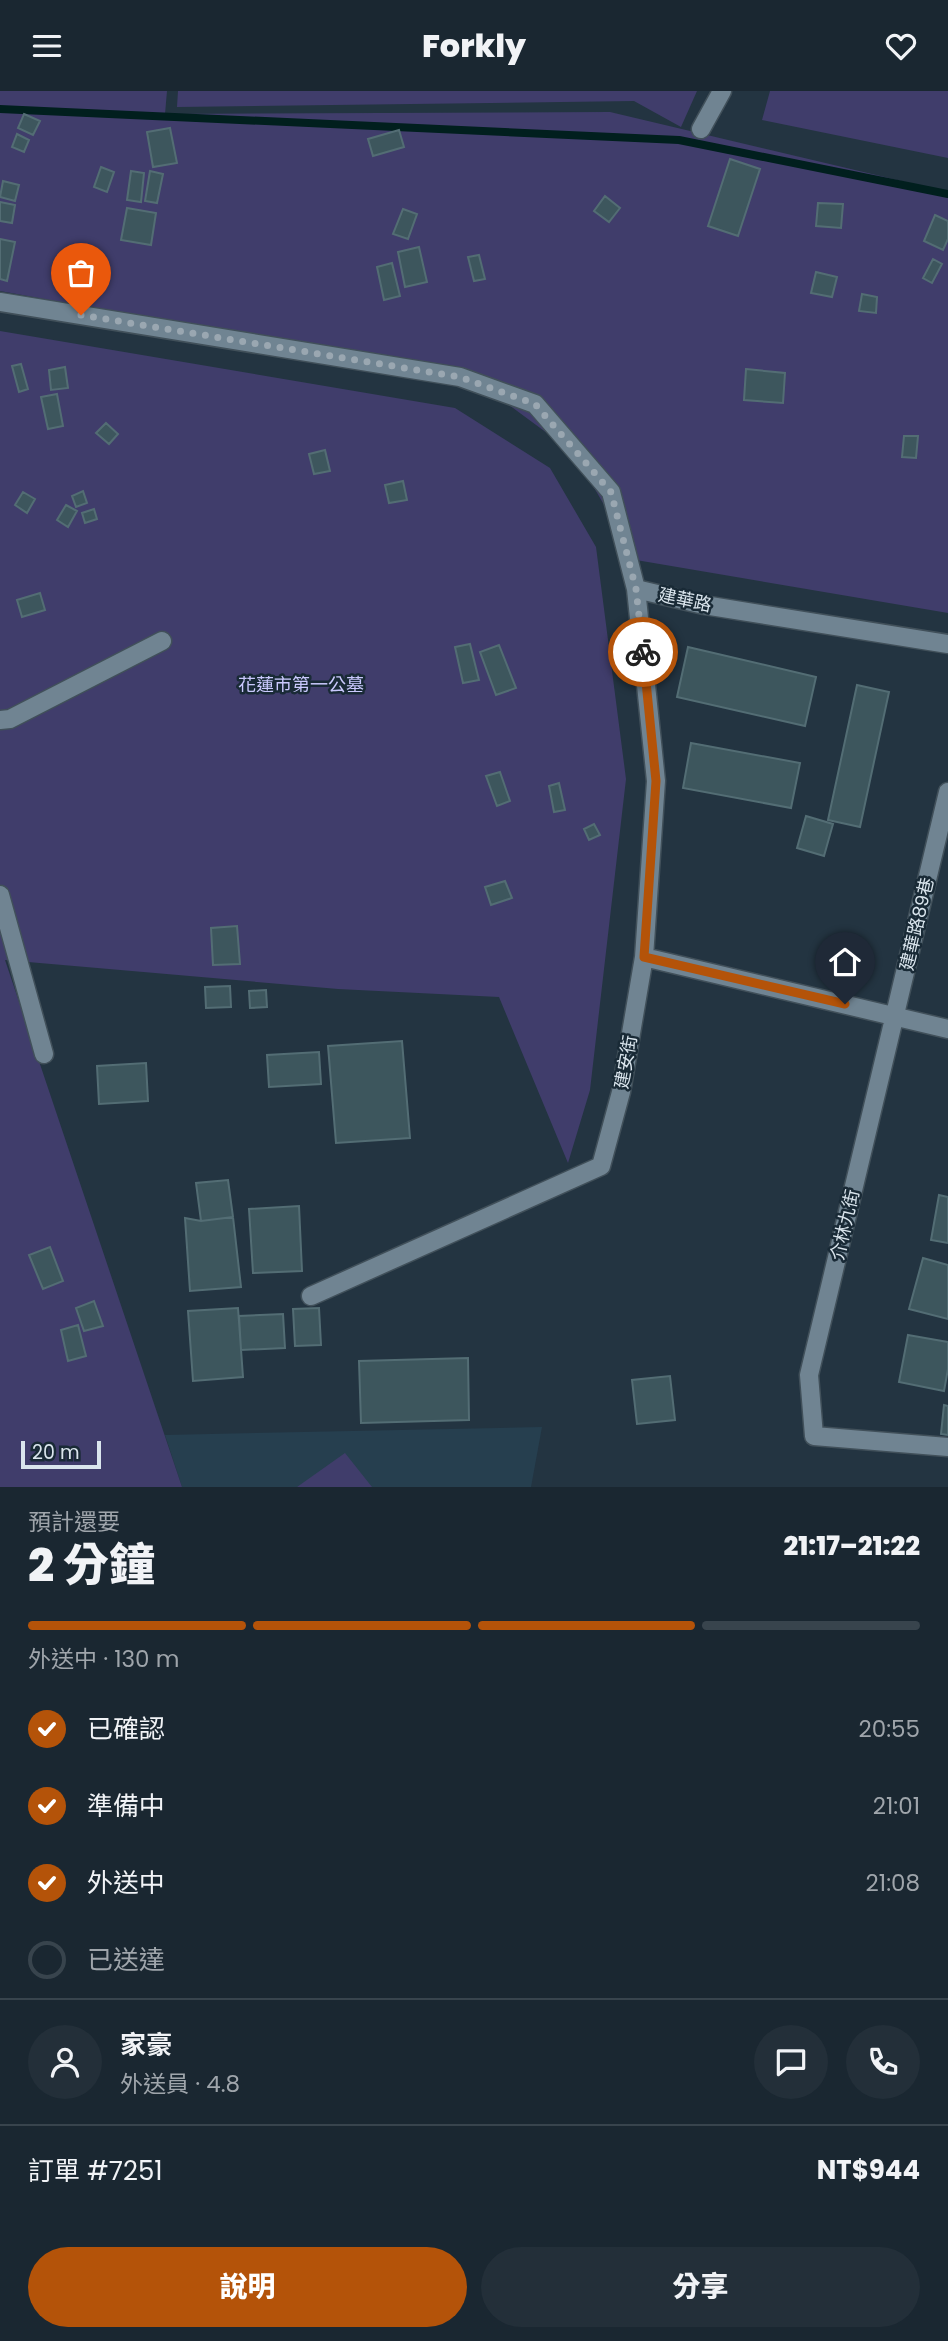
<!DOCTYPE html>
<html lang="zh-TW">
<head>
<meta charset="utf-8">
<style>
	body { margin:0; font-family:Poppins,"Noto Sans TC",sans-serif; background:#232f39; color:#f1f3f6; height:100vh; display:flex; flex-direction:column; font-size:26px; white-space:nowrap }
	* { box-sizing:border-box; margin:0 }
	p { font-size:23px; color:#9fa5ab }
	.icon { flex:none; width:38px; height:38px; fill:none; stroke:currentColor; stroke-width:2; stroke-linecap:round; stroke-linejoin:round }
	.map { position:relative; height:1396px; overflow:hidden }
	.side { display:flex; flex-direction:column; background:#1a2731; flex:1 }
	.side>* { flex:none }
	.scale { position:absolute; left:21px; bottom:18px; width:80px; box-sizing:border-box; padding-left:7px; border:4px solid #dae5ed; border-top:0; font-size:19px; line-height:24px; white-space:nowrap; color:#dae5ed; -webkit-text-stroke:5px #192a36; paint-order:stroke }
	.pin { position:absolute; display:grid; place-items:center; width:60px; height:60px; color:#fff; margin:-72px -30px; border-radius:50% 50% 50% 0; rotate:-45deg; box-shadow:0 0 7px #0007 }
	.pin .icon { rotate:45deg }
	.courier { position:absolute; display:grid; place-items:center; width:70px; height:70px; margin:-35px; border:5px solid #b45309; border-radius:50%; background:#fff; color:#222; box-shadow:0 2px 9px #0007 }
	.overview em { font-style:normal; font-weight:800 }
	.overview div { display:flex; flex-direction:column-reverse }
	.overview { display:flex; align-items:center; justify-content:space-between; height:119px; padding:0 28px }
	h1 { font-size:46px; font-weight:800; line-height:52px }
	.bar { display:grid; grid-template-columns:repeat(4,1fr); gap:10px 7px; align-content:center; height:84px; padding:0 28px }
	.bar i { height:9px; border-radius:5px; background:#38444d }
	.bar .selected { background:#b45309 }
	.bar p { grid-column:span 4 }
	.line { display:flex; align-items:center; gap:18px; padding:0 28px; border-top:2px solid #38444d }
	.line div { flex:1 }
	.round { display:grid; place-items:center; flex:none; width:74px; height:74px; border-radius:37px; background:#232f39 }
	ol { padding:0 28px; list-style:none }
	li { display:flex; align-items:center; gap:21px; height:77px }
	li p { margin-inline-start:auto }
	li .icon { padding:7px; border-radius:50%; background:#b45309; color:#fff; stroke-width:4 }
	li:last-child { color:#9fa5ab }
	li i { width:38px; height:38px; border:4px solid #38444d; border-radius:50% }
	.button { display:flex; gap:14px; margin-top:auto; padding:14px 28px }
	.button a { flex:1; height:80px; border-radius:42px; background:#b45309; color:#fff; font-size:28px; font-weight:800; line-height:80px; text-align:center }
	.button a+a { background:#232f39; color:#f1f3f6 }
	header { display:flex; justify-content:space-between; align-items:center; height:91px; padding:0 28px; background:#1a2731; font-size:32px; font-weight:800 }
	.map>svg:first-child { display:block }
</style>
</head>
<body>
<header><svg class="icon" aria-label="menu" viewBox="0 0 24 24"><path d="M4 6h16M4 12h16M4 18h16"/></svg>Forkly<svg class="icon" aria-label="heart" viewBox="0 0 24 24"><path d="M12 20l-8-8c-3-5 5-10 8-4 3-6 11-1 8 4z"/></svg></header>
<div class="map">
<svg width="948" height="1396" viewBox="0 0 948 1396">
	<rect width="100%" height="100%" fill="#233441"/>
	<!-- built -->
	<path fill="#263f4f" d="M542,1336l-11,60h-349l-17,-52z"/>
	<!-- green -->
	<path fill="#403d6b" d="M0,0h167l-2,23 445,-2 338,80v421l-312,-53 -62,-107 -104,-77 -470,-85z
		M178,0h519l-16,36 -47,-26 -457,6z
		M770,0h178v67l-186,-38z
		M0,240l455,77 95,60 46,79 30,232 -36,311 -22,73 -69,-166 -161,-8 -333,-29 177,527h-182z
		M345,1362l27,34h-75z"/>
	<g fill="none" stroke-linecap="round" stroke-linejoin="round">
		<!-- stream -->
		<path stroke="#011f1e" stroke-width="8" d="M0,18l679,31 269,54"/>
	</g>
	<!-- building -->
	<path fill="#3d565d" stroke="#536d74" stroke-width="2" d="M24,23l16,7 -7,14 -15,-7z
		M170,37l7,35 -24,4 -6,-35z
		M399,39l5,17 -31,9 -5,-17z
		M17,43l12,6 -5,12 -12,-5z
		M730,68l30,10 -22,67 -30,-10z
		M101,76l13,5 -7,20 -13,-5z
		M131,80l13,2 -3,29 -14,-2z
		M150,80l13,3 -6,29 -12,-2z
		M3,90l16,4 -4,16 -15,-4z
		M605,105l15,12 -11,14 -15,-11z
		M0,111l15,3 -3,18 -12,-2z
		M818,112l25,1 -2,24 -25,-2z
		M127,117l29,5 -5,32 -30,-5z
		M403,118l14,5 -9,25 -15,-5z
		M935,124l13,6v18l-5,11 -19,-9z
		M0,148l15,3 -8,39 -7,-2z
		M419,156l8,35 -22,5 -7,-35z
		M479,164l6,24 -11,2 -6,-24z
		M933,168l9,5 -10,19 -9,-5z
		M392,172l8,33 -16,4 -7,-33z
		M816,181l21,5 -5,20 -21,-4z
		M862,203l15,3 -1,16 -17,-2z
		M21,273l7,25 -9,3 -7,-26z
		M65,276l3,21 -17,2 -2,-20z
		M746,278l39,4 -2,30 -39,-3z
		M57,303l6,32 -15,3 -7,-32z
		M106,332l12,11 -9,10 -13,-11z
		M904,345h14l-2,22 -14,-1z
		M325,359l5,21 -16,3 -5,-20z
		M403,390l4,19 -18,3 -4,-18z
		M83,400l4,12 -11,4 -4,-11z
		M23,401l12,7 -8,14 -12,-8z
		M66,414l11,6 -9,16 -11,-7z
		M94,418l3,10 -12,4 -3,-10z
		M40,502l5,17 -23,7 -5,-17z
		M470,553l9,36 -16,3 -8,-36z
		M499,554l17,43 -20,7 -16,-43z
		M688,556l128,30 -11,49 -128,-29z
		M857,594l32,7 -29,135 -32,-7z
		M691,652l109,20 -9,45 -108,-20z
		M500,681l10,29 -13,5 -11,-30z
		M559,692l6,27 -11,2 -5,-26z
		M806,725l27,8 -9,32 -27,-8z
		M594,733l6,11 -11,5 -5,-11z
		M505,790l7,17 -21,7 -6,-18z
		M237,835l3,38 -27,1 -2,-37z
		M230,895l1,21 -25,1 -1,-21z
		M266,899l1,17 -17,1 -1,-17z
		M402,950l8,97 -74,5 -8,-97z
		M319,961l2,32 -52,3 -2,-32z
		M146,972l2,38 -49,3 -2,-38z
		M228,1089l5,37 -32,4 -5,-38z
		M939,1104l9,2v46l-17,-3z
		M299,1115l3,65 -49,2 -4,-64z
		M233,1126l8,70 -51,4 -5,-73 16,3z
		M50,1156l13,34 -20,8 -14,-34z
		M923,1167l25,7v54l-39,-10z
		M94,1210l9,25 -19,5 -8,-23z
		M238,1217l5,69 -50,4 -5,-70z
		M319,1217l2,37 -26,1 -2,-37z
		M283,1223l2,34 -44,2 -2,-34z
		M78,1234l8,31 -18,5 -7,-31z
		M908,1244l40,7v27l-4,22 -45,-9z
		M468,1267l1,62 -108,3 -2,-62z
		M670,1285l5,44 -38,4 -5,-44z
		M944,1314l4,1v29l-7,-1z"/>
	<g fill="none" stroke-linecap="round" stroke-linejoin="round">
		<!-- minor casing -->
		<g stroke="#41505a" stroke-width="21">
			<path id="minor" d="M701,38l21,-38
				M0,211l460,75 75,27 76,88 25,97 20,192 -12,176 -23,135 -20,74 -290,130
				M636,498l68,16 244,39
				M0,629l10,-1 152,-78
				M948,701l-139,583 5,61 134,11
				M0,804l44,159
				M644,866l304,72"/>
		</g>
		<!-- minor -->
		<use href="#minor" stroke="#708492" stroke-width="18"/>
	</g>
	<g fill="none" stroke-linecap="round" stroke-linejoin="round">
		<!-- done -->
		<path stroke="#9aa7b1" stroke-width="7" stroke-dasharray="0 12.6" d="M81,224l379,62 75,27 76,88 25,97 7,63"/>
		<!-- route -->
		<path stroke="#b45309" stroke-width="9" d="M643,561l13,129 -12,176 201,47"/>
	</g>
	<g text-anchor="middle" stroke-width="5" stroke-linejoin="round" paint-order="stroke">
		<!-- street labels -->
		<g font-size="18" fill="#dae5ed" stroke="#192a36">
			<text transform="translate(685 509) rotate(12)" y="6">建華路</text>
			<text transform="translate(917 833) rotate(-77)" y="6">建華路89巷</text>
			<text transform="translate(626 971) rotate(-80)" y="6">建安街</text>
			<text transform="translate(845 1134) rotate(-77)" y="6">介林九街</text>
		</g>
		<!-- park labels -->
		<g font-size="18" fill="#cac9fd" stroke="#192a36">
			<text x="301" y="600">花蓮市第一公墓</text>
		</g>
	</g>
</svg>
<div class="scale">20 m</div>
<div class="pin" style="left:81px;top:224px;background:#ea580c"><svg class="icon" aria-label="bag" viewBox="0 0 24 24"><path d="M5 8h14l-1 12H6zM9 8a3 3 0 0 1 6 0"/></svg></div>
<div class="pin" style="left:845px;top:913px;background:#1f2937"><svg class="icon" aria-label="home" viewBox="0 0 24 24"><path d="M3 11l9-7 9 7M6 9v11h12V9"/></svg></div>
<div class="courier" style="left:643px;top:561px"><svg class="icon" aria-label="bike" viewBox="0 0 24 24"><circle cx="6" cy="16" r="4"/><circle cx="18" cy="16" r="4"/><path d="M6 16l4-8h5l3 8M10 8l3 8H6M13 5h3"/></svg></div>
</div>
<section class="side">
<div class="overview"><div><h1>2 分鐘</h1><p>預計還要</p></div><em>21:17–21:22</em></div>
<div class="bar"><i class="selected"></i><i class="selected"></i><i class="selected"></i><i></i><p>外送中 · 130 m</p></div>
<ol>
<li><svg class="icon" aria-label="check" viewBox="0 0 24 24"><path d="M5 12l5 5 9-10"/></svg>已確認<p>20:55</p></li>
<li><svg class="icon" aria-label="check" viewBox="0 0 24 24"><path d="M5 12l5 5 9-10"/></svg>準備中<p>21:01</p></li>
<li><svg class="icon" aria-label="check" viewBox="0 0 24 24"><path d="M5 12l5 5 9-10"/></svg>外送中<p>21:08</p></li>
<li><i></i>已送達</li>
</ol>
<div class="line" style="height:126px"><a class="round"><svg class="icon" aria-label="person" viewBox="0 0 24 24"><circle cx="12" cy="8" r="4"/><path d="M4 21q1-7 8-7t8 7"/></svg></a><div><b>家豪</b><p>外送員 · 4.8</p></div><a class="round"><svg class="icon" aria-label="chat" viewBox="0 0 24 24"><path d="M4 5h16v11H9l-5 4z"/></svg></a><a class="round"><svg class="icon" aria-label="phone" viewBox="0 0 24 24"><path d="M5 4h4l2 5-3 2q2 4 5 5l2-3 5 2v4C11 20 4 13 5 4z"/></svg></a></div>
<div class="line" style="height:91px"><div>訂單 #7251</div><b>NT$944</b></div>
<div class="button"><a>說明</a><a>分享</a></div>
</section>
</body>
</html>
